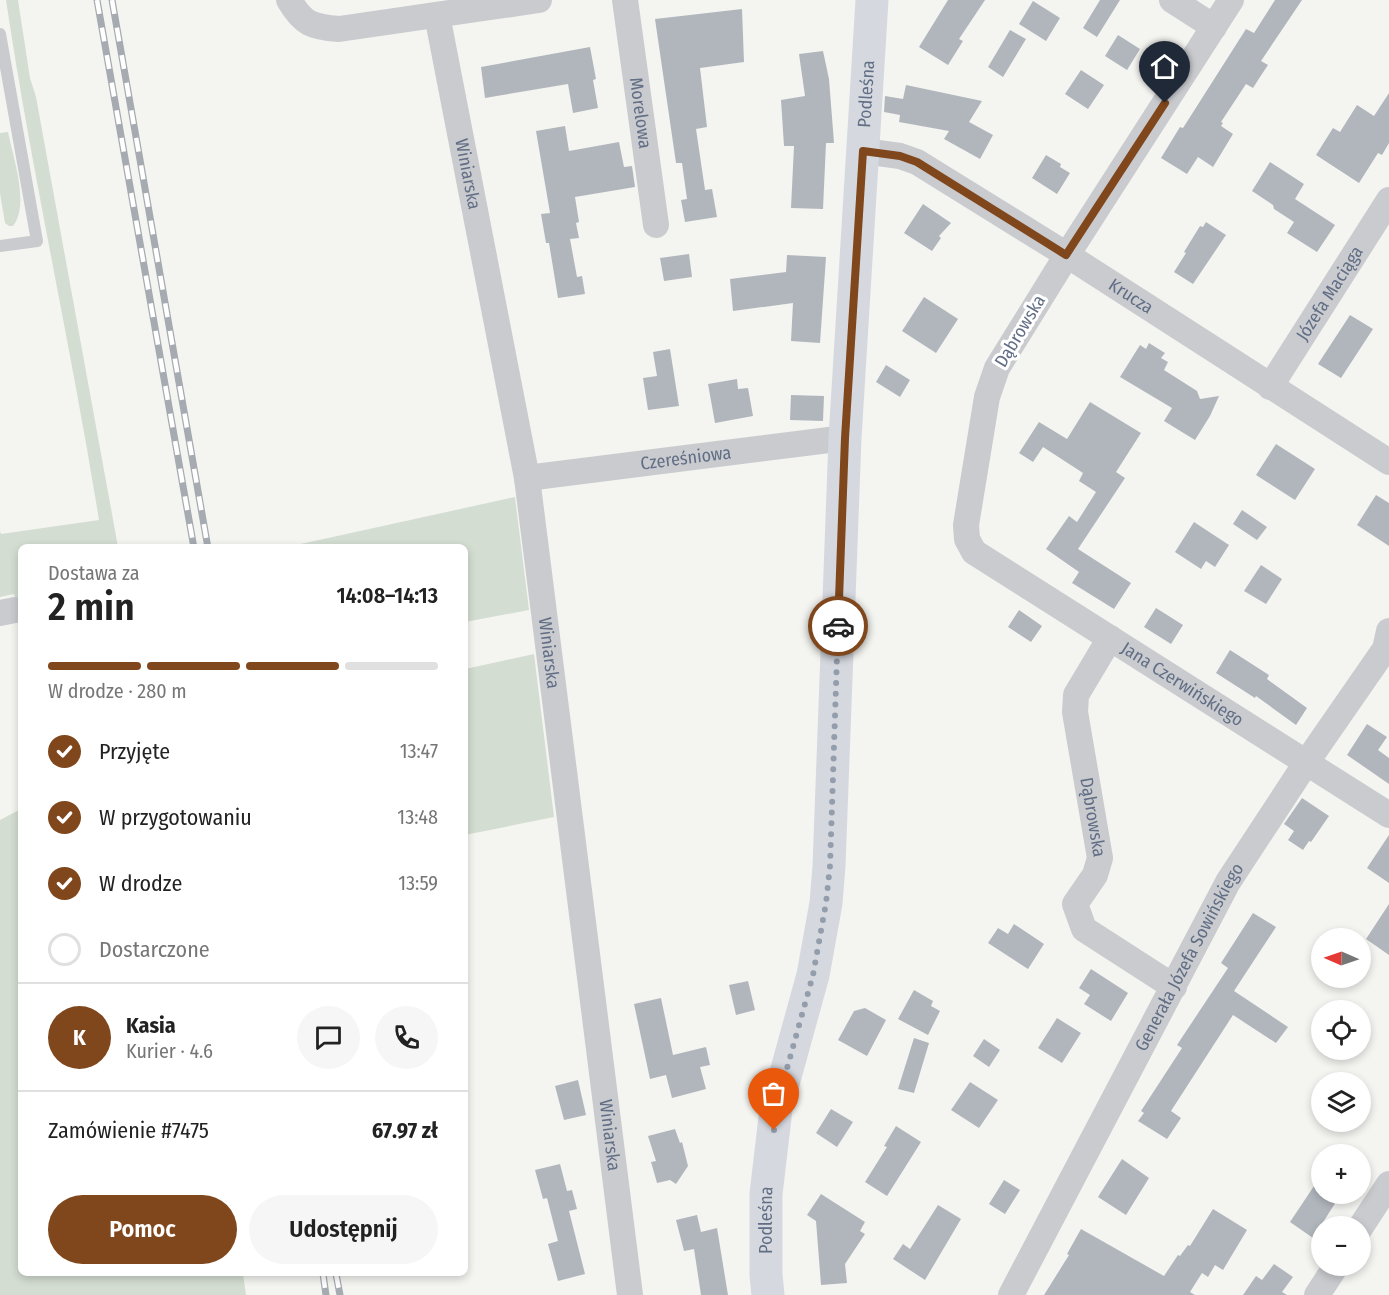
<!DOCTYPE html>
<html lang="pl">
<head>
<meta charset="utf-8">
<style>
	body { margin:0; font-family:"Fira Sans Condensed",sans-serif; background:#f6f6f6; color:#222; height:100vh; display:flex; flex-direction:column; font-size:22px; white-space:nowrap }
	* { box-sizing:border-box; margin:0 }
	p { font-size:20px; color:#767676 }
	.icon { flex:none; width:33px; height:33px; fill:none; stroke:currentColor; stroke-width:2; stroke-linecap:round; stroke-linejoin:round }
	.map { position:relative; flex:1; overflow:hidden }
	.sheet { position:absolute; left:18px; top:544px; width:450px; height:732px; display:flex; flex-direction:column; background:#fff; border-radius:9px; box-shadow:0 3px 9px #0003 }
	.sheet>* { flex:none }
	.needle { width:39px; rotate:272deg }
	.buttons { position:absolute; left:1311px; top:928px; display:grid; gap:12px }
	.buttons a { display:grid; place-items:center; width:60px; height:60px; border-radius:50%; background:#fff; box-shadow:0 3px 9px #0003; font-size:30px }
	.pin { position:absolute; display:grid; place-items:center; width:51px; height:51px; color:#fff; margin:-62px -26px; border-radius:50% 50% 50% 0; rotate:-45deg; box-shadow:0 0 6px #0007 }
	.pin .icon { rotate:45deg }
	.courier { position:absolute; display:grid; place-items:center; width:60px; height:60px; margin:-30px; border:4px solid #80461c; border-radius:50%; background:#fff; color:#222; box-shadow:0 2px 8px #0007 }
	.overview em { font-style:normal; font-weight:600 }
	.overview div { display:flex; flex-direction:column-reverse }
	.overview { display:flex; align-items:center; justify-content:space-between; height:102px; padding:0 30px }
	h1 { font-size:39px; font-weight:600; line-height:45px }
	.bar { display:grid; grid-template-columns:repeat(4,1fr); gap:9px 6px; align-content:center; height:72px; padding:0 30px }
	.bar i { height:8px; border-radius:4px; background:#e0e0e0 }
	.bar .on { background:#80461c }
	.bar p { grid-column:span 4 }
	.line { display:flex; align-items:center; gap:15px; padding:0 30px; border-top:2px solid #e0e0e0 }
	.line div { flex:1 }
	.round { display:grid; place-items:center; flex:none; width:63px; height:63px; border-radius:32px; background:#f6f6f6 }
	ol { padding:0 30px; list-style:none }
	li { display:flex; align-items:center; gap:18px; height:66px }
	li p { margin-inline-start:auto }
	li .icon { padding:6px; border-radius:50%; background:#80461c; color:#fff; stroke-width:4 }
	li:last-child { color:#767676 }
	li i { width:33px; height:33px; border:3px solid #e0e0e0; border-radius:50% }
	.action { display:flex; gap:12px; margin-top:auto; padding:12px 30px }
	.action a { flex:1; height:69px; border-radius:36px; background:#80461c; color:#fff; font-size:24px; font-weight:600; line-height:69px; text-align:center }
	.action a+a { background:#f6f6f6; color:#222 }
	.map>svg:first-child { display:block }
</style>
</head>
<body>
<div class="map">
<svg width="1389" height="1295" viewBox="0 0 1389 1295">
	<rect width="100%" height="100%" fill="#f4f5f1"/>
	<!-- green -->
	<path fill="#d4ddd1" d="M6,0h12l12,78 6,19 82,450 -97,1v68l-7,-22 -14,3v-66l1,3 98,-14c-28,-174 -67,-346 -93,-520z
		M8,132c5,25 22,73 5,94h-4l-4,-3 -5,-30v-60z
		M515,497l14,113 -64,12v-74l-178,-1z
		M534,654l20,163 -89,18v-166z
		M21,809v465h222l3,21h-246v-475z"/>
	<!-- building -->
	<path fill="#b1b6bd" d="M948,0h37l-26,39 4,2 -15,24 -29,-18z
		M1100,0h20l-23,37 -14,-9z
		M1275,0h27l-41,61 7,4 -8,12 -7,11 -7,-4 -25,38 2,1 -2,3 12,8 -20,33 -15,-10 -11,17 -26,-16 19,-31 3,1 63,-99 8,4z
		M1033,1l27,17 -14,23 -27,-17z
		M742,9l2,53 -44,6 7,59 -11,2 9,61 7,-1 5,28 -32,5 -4,-22 6,-1 -5,-36h-6l-21,-144z
		M1010,30l16,9 -23,38 -15,-10z
		M1118,35l22,14 -13,21 -22,-14z
		M590,47l6,32 -3,1 5,28 -25,5 -5,-29 -83,14 -4,-31z
		M823,51l6,28 5,64h-8l-3,66 -32,-1 3,-62h-10l-3,-46 24,-4 -6,-42z
		M1081,70l23,15 -16,24 -23,-15z
		M906,85l76,16 -13,21 24,13 -13,24 -36,-20 5,-8 -50,-9 1,-7 -16,-3 1,-16 18,3z
		M1389,93v50l-7,12 -4,-2 -19,30 -43,-28 17,-27 7,4 17,-27 17,11z
		M565,126l4,25 50,-9 5,25 8,-1 3,21 -60,10 4,25 -3,1 3,15 -9,1 7,38 5,-1 3,18 -27,4 -9,-55h-3l-5,-29 9,-1 -14,-82z
		M1046,155l15,9 -1,3 10,6 -13,21 -25,-16z
		M1270,162l34,22 -9,15 40,26 -18,27 -30,-19 7,-11 -20,-13 -1,-4 -21,-14z
		M923,204l28,19 -12,13 2,2 -9,13 -28,-18z
		M1206,222l20,13 -33,49 -19,-12 12,-19 -2,-1 16,-26 3,1z
		M689,254l3,23 -28,4 -4,-23z
		M787,255l39,2 -6,86 -29,-2 2,-38 -60,8 -3,-32 56,-7z
		M924,297l34,22 -22,34 -34,-22z
		M1350,315l23,14 -32,49 -23,-14z
		M1149,343l16,10 -4,5 7,4 -4,8 33,21 3,8 19,-3 -9,20 -15,24 -31,-19 8,-13 -52,-31 20,-32 6,4z
		M670,349l9,57 -31,4 -5,-32 14,-2 -4,-24z
		M886,365l24,15 -10,17 -24,-15z
		M737,379l1,10 10,-1 5,28 -38,7 -7,-39z
		M791,395l33,1 -1,25 -33,-1z
		M1090,402l51,31 -25,39 9,6 -47,71 53,34 -17,26 -42,-26 7,-11 -33,-23 23,-33 8,6 19,-30 -17,-11 4,-8 -40,-26 -10,15 -14,-9 20,-31 28,17z
		M1276,444l39,25 -20,31 -39,-25z
		M1376,495l13,8v43l-32,-21z
		M1242,510l25,17 -10,13 -24,-16z
		M1194,522l35,23 -14,22 -9,-6 -5,8 -26,-17z
		M1261,565l21,14 -16,25 -22,-13z
		M1156,608l27,17 -12,19 -27,-17z
		M1019,610l23,16 -11,16 -23,-15z
		M1230,650l39,25 -2,4 40,29 -11,17 -40,-29 -1,2 -39,-25z
		M1367,724l20,13 -9,13 11,8v26l-42,-29z
		M1302,798l27,18 -18,26 -2,-1 -6,9 -15,-10 6,-9 -10,-7z
		M1389,835v48l-22,-15z
		M1389,904v51l-23,-16z
		M1253,913l23,14 -42,64 54,36 -12,16 -43,-28 -62,96 10,7 -14,21 -29,-18 6,-8 -3,-2 41,-63 -5,-3 51,-77 -7,-5z
		M1014,924l30,20 -16,25 -40,-26 10,-15 10,6z
		M1091,969l37,24 -17,28 -27,-17 6,-9 -11,-7z
		M748,981l7,29 -19,5 -7,-30z
		M914,990l19,11 -2,5 9,5 -12,24 -30,-16z
		M661,998l12,57 33,-8 4,18 -10,2 6,22 -34,9 -6,-23 -16,4 -16,-75z
		M865,1008l21,12 -19,36 -29,-16 16,-29z
		M1057,1018l24,15 -19,30 -24,-15z
		M914,1038l15,5 -15,50 -16,-4z
		M984,1039l16,11 -11,17 -16,-11z
		M578,1080l8,35 -22,5 -9,-34z
		M970,1082l28,18 -19,28 -28,-18z
		M831,1109l22,13 -16,25 -21,-14z
		M896,1126l25,16 -34,54 -22,-14 22,-35 -3,-1z
		M675,1129l5,14 2,-1 6,24 -12,18 -6,-4 -13,3 -6,-21 5,-1 -8,-25z
		M1122,1159l27,19 -23,37 -28,-18z
		M560,1164l7,27 5,-1 5,19 -8,2 16,63 -27,7 -10,-37 10,-3 -11,-43 -4,1 -8,-29z
		M1322,1174v20h19l-28,44 -23,-16z
		M1004,1180l16,10 -15,24 -16,-10z
		M821,1194l44,28 -5,9 5,3 -20,30 2,19 -26,2 -5,-64 -9,-6z
		M938,1205l23,14 -36,61 -32,-21 10,-15 7,5z
		M1213,1209l34,21 -24,40 -8,-5 -7,12 -6,-4 -12,19 5,3h-151l25,-40 -2,-1 14,-25 83,47 14,-21 2,1 8,-11 2,1z
		M697,1215l4,17 16,-4 11,67h-27l-7,-46 -10,2 -8,-31z
		M1274,1264l19,13 -11,15 5,3h-44l13,-19 6,4z"/>
	<g fill="none" stroke-linecap="round" stroke-linejoin="round">
		<!-- lane -->
		<path stroke="#c9cbcf" stroke-width="12" d="M0,34l37,207 -37,5"/>
		<!-- street -->
		<g stroke="#c9cbcf" stroke-width="26">
			<path d="M289,0c14,24 23,27 50,29l200,-29"/>
			<path id="s1" d="M625,0l31,225"/>
			<path d="M1172,0l42,27"/>
			<path id="s2" d="M1231,0l-164,255 -70,113 -10,29 -21,128 1,14 7,13 415,263"/>
			<path id="s3" d="M437,15l90,463 103,817"/>
			<path id="s4" d="M863,151l37,5 17,6 150,93 322,207"/>
			<path id="s5" d="M1270,387l119,-187"/>
			<path id="s6" d="M527,478l318,-40"/>
			<path d="M0,613l15,-3"/>
			<path id="s7" d="M1110,638l-34,57 -1,17 25,146 -5,17 -20,29 9,25 90,58"/>
			<path d="M1360,1228l29,-44"/>
			<path id="s8" d="M1011,1295l217,-413 78,-119 79,-114 4,-18"/>
			<path d="M1317,1295l19,-29"/>
		</g>
		<!-- secondary -->
		<path stroke="#d5d9df" stroke-width="33" id="s9" d="M768,1295l-2,-20v-81l10,-85 37,-134 13,-72 3,-37 16,-428 27,-438"/>
		<!-- rail casing -->
		<g stroke="#a6aab1" stroke-width="7">
			<path id="rail" d="M97,0l97,548
				M112,0l96,548
				M323,1274l3,21
				M336,1274l4,21"/>
		</g>
		<!-- rail -->
		<use href="#rail" stroke="#fff" stroke-width="4.5" stroke-dasharray="14" stroke-linecap="butt"/>
	</g>
	<g fill="none" stroke-linecap="round" stroke-linejoin="round">
		<!-- done -->
		<path stroke="#949dab" stroke-width="6" stroke-dasharray="0 10.8" d="M774,1130l2,-22 37,-133 13,-72 4,-37 8,-240"/>
		<!-- route -->
		<path stroke="#80461c" stroke-width="8" d="M838,626l7,-188 18,-287 37,5 17,6 149,93 99,-152"/>
	</g>
	<g text-anchor="middle" stroke-width="6" stroke-linejoin="round" paint-order="stroke">
		<!-- street labels -->
		<g font-size="18" fill="#616e85" stroke="#fff">
			<text dy="6" stroke="none"><textPath href="#s9" startOffset="1209">Podleśna</textPath></text>
			<text dy="6" stroke="none"><textPath href="#s1" startOffset="114">Morelowa</textPath></text>
			<text dy="6" stroke="none"><textPath href="#s3" startOffset="162">Winiarska</textPath></text>
			<text dy="6" stroke="none"><textPath href="#s5" startOffset="111">Józefa Maciąga</textPath></text>
			<text dy="6" stroke="none"><textPath href="#s4" startOffset="308">Krucza</textPath></text>
			<text transform="translate(1020 331) rotate(-59)" y="6">Dąbrowska</text>
			<text dy="6" stroke="none"><textPath href="#s6" startOffset="160">Czereśniowa</textPath></text>
			<text dy="6" stroke="none"><textPath href="#s3" startOffset="648">Winiarska</textPath></text>
			<text dy="6" stroke="none"><textPath href="#s2" startOffset="872">Jana Czerwińskiego</textPath></text>
			<text dy="6" stroke="none"><textPath href="#s7" startOffset="190">Dąbrowska</textPath></text>
			<text dy="6" stroke="none"><textPath href="#s8" startOffset="382">Generała Józefa Sowińskiego</textPath></text>
			<text dy="6" stroke="none"><textPath href="#s3" startOffset="1134">Winiarska</textPath></text>
			<text dy="6" stroke="none"><textPath href="#s9" startOffset="75">Podleśna</textPath></text>
		</g>
	</g>
</svg>
<div class="buttons">
<a><svg class="needle" viewBox="-14 -14 28 28"><path d="M0-13l5 13h-10z" fill="#e53935"/><path d="M0 13l5-13h-10z" fill="#767676"/></svg></a>
<a><svg class="icon" aria-label="locate" viewBox="0 0 24 24"><circle cx="12" cy="12" r="6"/><path d="M12 2v4M12 18v4M2 12h4M18 12h4"/></svg></a>
<a><svg class="icon" aria-label="layers" viewBox="0 0 24 24"><path d="M12 4l9 5-9 5-9-5zM3 14l9 5 9-5"/></svg></a>
<a>+</a>
<a>−</a>
</div>
<div class="pin" style="left:774px;top:1130px;background:#ea580c"><svg class="icon" aria-label="bag" viewBox="0 0 24 24"><path d="M5 8h14l-1 12H6zM9 8a3 3 0 0 1 6 0"/></svg></div>
<div class="pin" style="left:1165px;top:103px;background:#1f2937"><svg class="icon" aria-label="home" viewBox="0 0 24 24"><path d="M3 11l9-7 9 7M6 9v11h12V9"/></svg></div>
<div class="courier" style="left:838px;top:626px"><svg class="icon" aria-label="car" viewBox="0 0 24 24"><path d="M5 17H2v-5l4-1 3-4h7l3 4 3 1v5h-3M9 17h6M6 11h13"/><circle cx="7" cy="17" r="2"/><circle cx="17" cy="17" r="2"/></svg></div>
<section class="sheet">
<div class="overview"><div><h1>2 min</h1><p>Dostawa za</p></div><em>14:08–14:13</em></div>
<div class="bar"><i class="on"></i><i class="on"></i><i class="on"></i><i></i><p>W drodze · 280 m</p></div>
<ol>
<li><svg class="icon" aria-label="check" viewBox="0 0 24 24"><path d="M5 12l5 5 9-10"/></svg>Przyjęte<p>13:47</p></li>
<li><svg class="icon" aria-label="check" viewBox="0 0 24 24"><path d="M5 12l5 5 9-10"/></svg>W przygotowaniu<p>13:48</p></li>
<li><svg class="icon" aria-label="check" viewBox="0 0 24 24"><path d="M5 12l5 5 9-10"/></svg>W drodze<p>13:59</p></li>
<li><i></i>Dostarczone</li>
</ol>
<div class="line" style="height:108px"><b class="round" style="background:#80461c;color:#fff">K</b><div><b>Kasia</b><p>Kurier · 4.6</p></div><a class="round"><svg class="icon" aria-label="chat" viewBox="0 0 24 24"><path d="M4 5h16v11H9l-5 4z"/></svg></a><a class="round"><svg class="icon" aria-label="phone" viewBox="0 0 24 24"><path d="M5 4h4l2 5-3 2q2 4 5 5l2-3 5 2v4C11 20 4 13 5 4z"/></svg></a></div>
<div class="line" style="height:78px"><div>Zamówienie #7475</div><b>67.97 zł</b></div>
<div class="action"><a>Pomoc</a><a>Udostępnij</a></div>
</section>
</div>
</body>
</html>
